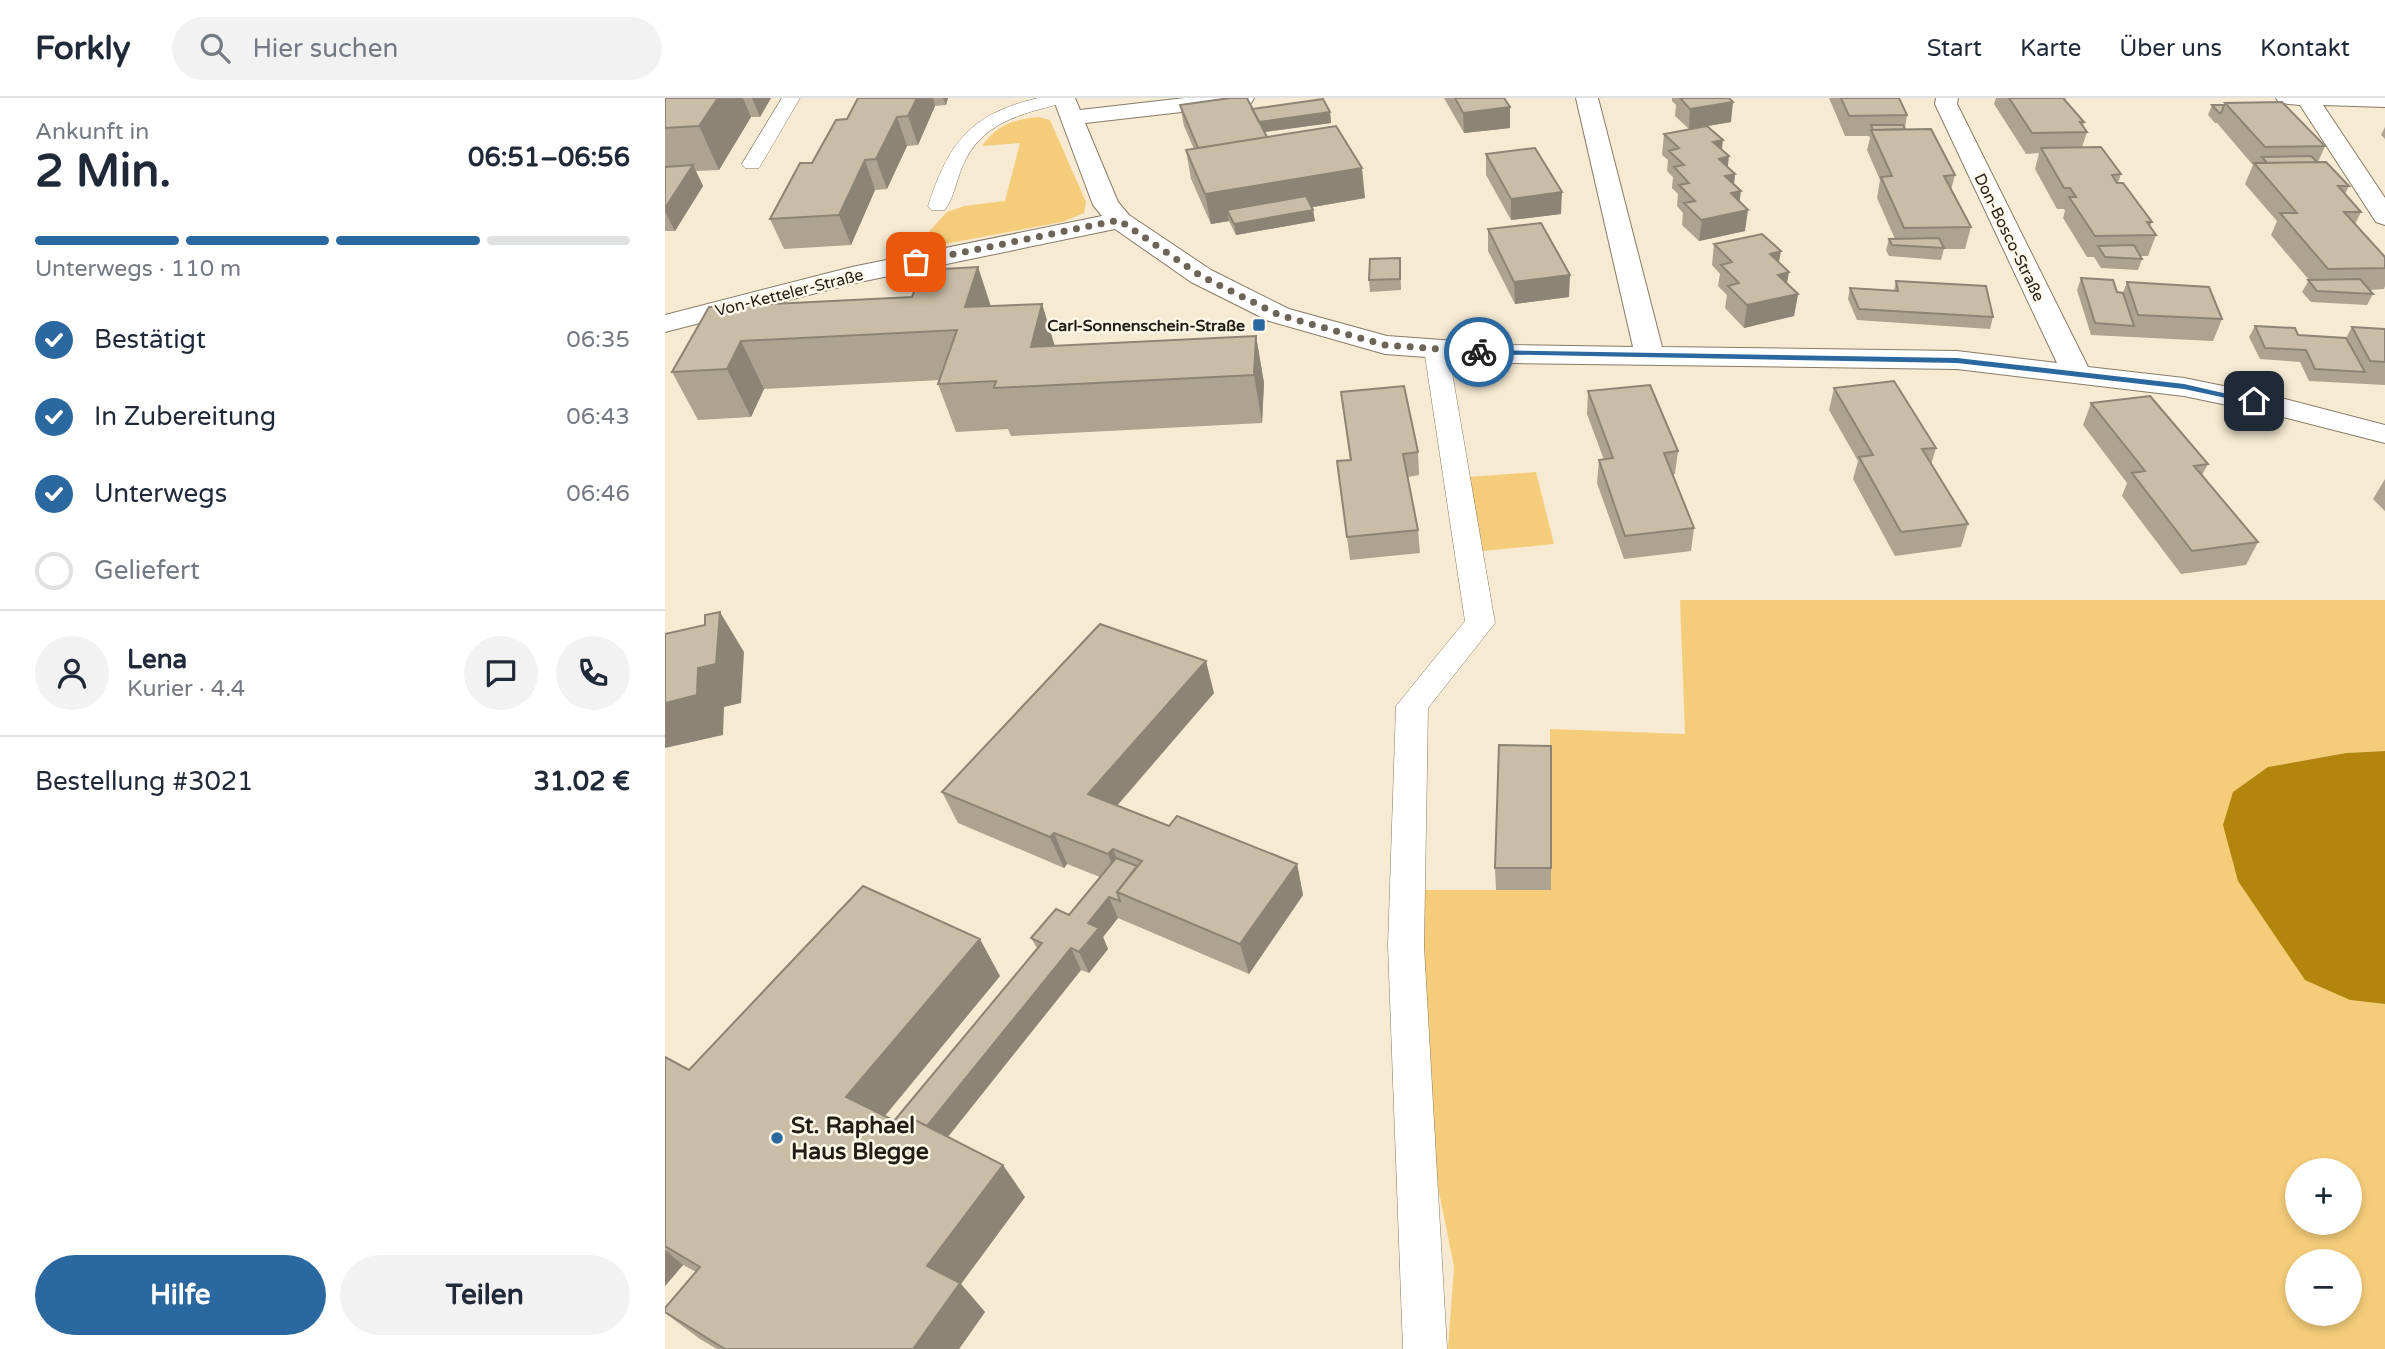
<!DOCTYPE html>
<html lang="de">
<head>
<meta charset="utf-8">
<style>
	body { margin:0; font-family:"Varela Round",sans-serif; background:#f2f2f3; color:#1f2937; height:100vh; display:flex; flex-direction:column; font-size:26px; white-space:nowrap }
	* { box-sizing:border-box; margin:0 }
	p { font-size:23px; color:#747a83 }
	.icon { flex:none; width:38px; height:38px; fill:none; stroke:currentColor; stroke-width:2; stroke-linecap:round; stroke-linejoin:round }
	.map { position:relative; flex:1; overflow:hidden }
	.side { display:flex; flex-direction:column; background:#fff; width:665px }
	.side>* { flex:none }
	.fabs { position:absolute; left:1620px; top:1060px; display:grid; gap:14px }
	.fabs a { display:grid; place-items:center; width:77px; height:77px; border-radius:50%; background:#fff; box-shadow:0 4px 10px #0003; font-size:35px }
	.pin { position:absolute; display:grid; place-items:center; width:60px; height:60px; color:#fff; margin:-30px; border-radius:14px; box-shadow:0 4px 10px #0006 }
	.courier { position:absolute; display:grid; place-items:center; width:70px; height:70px; margin:-35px; border:5px solid #2a689f; border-radius:50%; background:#fff; color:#222; box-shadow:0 2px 9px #0007 }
	.headline em { font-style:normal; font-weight:800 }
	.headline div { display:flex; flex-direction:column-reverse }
	.headline { display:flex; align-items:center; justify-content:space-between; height:119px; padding:0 35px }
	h1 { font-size:46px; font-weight:800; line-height:52px }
	.bar { display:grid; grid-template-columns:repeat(4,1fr); gap:10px 7px; align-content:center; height:84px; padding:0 35px }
	.bar i { height:9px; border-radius:5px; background:#e0e1e3 }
	.bar .current { background:#2a689f }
	.bar p { grid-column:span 4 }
	.line { display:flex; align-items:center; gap:18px; padding:0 35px; border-top:2px solid #e0e1e3 }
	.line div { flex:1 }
	.round { display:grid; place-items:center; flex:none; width:74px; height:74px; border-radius:37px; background:#f2f2f3 }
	ol { padding:0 35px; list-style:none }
	li { display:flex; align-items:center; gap:21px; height:77px }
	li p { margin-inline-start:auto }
	li .icon { padding:7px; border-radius:50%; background:#2a689f; color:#fff; stroke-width:4 }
	li:last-child { color:#747a83 }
	li i { width:38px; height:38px; border:4px solid #e0e1e3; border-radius:50% }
	.button { display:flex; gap:14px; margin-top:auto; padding:14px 35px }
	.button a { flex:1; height:80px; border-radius:42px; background:#2a689f; color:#fff; font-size:28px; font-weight:800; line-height:80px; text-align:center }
	.button a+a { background:#f2f2f3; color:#1f2937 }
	header { display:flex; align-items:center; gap:42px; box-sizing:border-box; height:98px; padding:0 35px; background:#fff; border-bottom:2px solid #e0e1e3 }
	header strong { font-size:33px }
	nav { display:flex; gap:38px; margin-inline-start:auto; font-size:24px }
	.search { width:490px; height:63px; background:#f2f2f3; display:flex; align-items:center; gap:18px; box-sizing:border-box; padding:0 24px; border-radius:38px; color:#747a83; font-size:26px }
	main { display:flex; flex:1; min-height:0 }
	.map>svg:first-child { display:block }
</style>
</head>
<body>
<header>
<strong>Forkly</strong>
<div class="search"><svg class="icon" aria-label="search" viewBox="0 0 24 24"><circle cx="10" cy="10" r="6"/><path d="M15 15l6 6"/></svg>Hier suchen</div>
<nav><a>Start</a><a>Karte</a><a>Über uns</a><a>Kontakt</a></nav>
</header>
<main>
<section class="side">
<div class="headline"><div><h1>2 Min.</h1><p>Ankunft in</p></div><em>06:51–06:56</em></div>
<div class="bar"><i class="current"></i><i class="current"></i><i class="current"></i><i></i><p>Unterwegs · 110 m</p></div>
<ol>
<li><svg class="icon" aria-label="check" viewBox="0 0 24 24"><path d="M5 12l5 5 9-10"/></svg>Bestätigt<p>06:35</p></li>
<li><svg class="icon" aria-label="check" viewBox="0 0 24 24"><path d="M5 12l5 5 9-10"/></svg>In Zubereitung<p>06:43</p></li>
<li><svg class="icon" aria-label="check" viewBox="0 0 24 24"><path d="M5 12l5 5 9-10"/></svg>Unterwegs<p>06:46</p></li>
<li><i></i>Geliefert</li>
</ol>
<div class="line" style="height:126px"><a class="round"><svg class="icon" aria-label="person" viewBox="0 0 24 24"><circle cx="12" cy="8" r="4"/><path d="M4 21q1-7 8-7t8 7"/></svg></a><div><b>Lena</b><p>Kurier · 4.4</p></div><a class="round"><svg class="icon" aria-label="chat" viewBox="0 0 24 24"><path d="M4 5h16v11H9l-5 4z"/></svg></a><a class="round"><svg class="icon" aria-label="phone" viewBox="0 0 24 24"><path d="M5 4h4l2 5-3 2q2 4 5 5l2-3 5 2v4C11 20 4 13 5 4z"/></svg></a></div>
<div class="line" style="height:91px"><div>Bestellung #3021</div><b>31.02 €</b></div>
<div class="button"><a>Hilfe</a><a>Teilen</a></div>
</section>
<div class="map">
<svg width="1720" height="1251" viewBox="0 0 1720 1251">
	<rect width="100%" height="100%" fill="#f6ead2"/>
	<!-- green -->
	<path fill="#f5cd7a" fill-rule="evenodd" d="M374,19l11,3 36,82 -2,11 -22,9 -166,31 28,-16 23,-25 17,-6 41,-5 15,-58 -38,3c15,-21 32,-27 57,-29z
		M871,374l18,72 -71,7 -14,-74z
		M1015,502h705v151l-39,2 -78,14 82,233 35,4v345h-937l6,-82 -29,-145 -5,-232h130v-161l135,5zM1633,1073h52v52h-52zM1633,1164h52v52h-52z"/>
	<!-- water -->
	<path fill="#b2850d" d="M1720,653v253l-35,-4 -45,-20 -67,-99 -15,-56 10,-33 35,-25 78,-14z"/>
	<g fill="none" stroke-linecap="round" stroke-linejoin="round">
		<!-- lane casing -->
		<g stroke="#867b66" stroke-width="1">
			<path id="lane" d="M117,0h18l-41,70h-14l-3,-4z
				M373,0h32l-2,4c-40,10 -82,18 -102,57 -9,16 -11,37 -21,51h-14l-3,-4c21,-64 42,-92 110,-108z
				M771,244l8,2 4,5 47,274 -67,85 -4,238 23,403h-44l-15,-403 8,-240 69,-85 -41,-272 4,-5z"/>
		</g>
		<!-- street casing -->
		<g stroke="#867b66" stroke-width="2">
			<path id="street" d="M388,0h22l5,12 105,-12h69l-3,5 -8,2 -158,18 33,79 11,13 82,55 78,39 98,27 124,9 122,2 -57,-249h22l64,249 295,4 100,12 -122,-259 1,-6h22l-1,6 131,263 96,11 93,19 108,28v18l-110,-28 -91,-19 -227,-27 -446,-6 -126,-9 -116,-33 -78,-39 -76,-53 -260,54 -190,49v-17l187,-48 250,-51 -9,-11z
				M1611,0h109v9l-62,-2 62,93v27l-9,-3 -76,-117 -21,-2z"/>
		</g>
		<!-- lane -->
		<use href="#lane" fill="#fff" fill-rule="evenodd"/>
		<!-- street -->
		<use href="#street" fill="#fff" fill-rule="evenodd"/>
	</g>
	<!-- wall -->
	<path fill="#ada390" d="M0,0h106l-11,19h-9l-32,53 -23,1 7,15 -28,45h-10z
		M193,0h90l-2,7 -11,1 -17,39 -11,1 -20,43 -12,1 -24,55 -67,4 -14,-30 42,-56 35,-44z
		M779,0h60l6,9v21l-46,5z
		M1007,0h57l2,24 -23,4 14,24 6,17 7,7 -1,10 6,18 5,29 -46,10 -17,-16 1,-12 -6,-7 1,-12 -6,-6 1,-11 -6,-6 1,-11 -6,-5 2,-21 25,-5 -14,-13 1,-11 -4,-4z
		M1164,0h70l8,17 -2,13 50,47 -4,15 20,37 -6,22h-21l-3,11 -52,-4 -3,-6 3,-11h6l-18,-41 3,-18 -13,-30 3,-12 -1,-2h-24z
		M1331,0h70l-1,2 19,22 -1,4 4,6 -5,15 39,27 -3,9 34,39 -2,4 6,9 -8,21h-7l1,3 -4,11 -37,-2 -7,-11h-7l-24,-39 2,-7 -1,-2h-7l-22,-40 4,-16 -13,1 -32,-50z
		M1560,5l100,43 -7,16 31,24 -4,8 16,18 -6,12 30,33v29l-1,3 -15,1 4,4 -6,11 -56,-3 -9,-10 7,-12 -38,-45 6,-14 -32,-37 8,-19 -36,-42h-2l-7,-8 4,-10h12z
		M515,7l150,7 1,11 -67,9 3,5 98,61 -53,9 3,14 -79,14 -7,-14 -18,3 -20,-45 -5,-29 8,-1 -10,-23z
		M1720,29v12l-4,-4z
		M821,56l75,60 -50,6 -25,-45z
		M823,131l81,68 -54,7 -27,-53z
		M1049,146l65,19 8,21 11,10 -4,22 -50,12 -19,-20 2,-13 -9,-9 2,-12 -8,-9z
		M735,160l1,32 -31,2 -1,-12z
		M313,169l13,39 51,-2 13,42 201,-10 8,47 -2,40 -251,13 -3,-7 -52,3 -18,-48 2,-4 -176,9 -13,28 -53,3 -26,-48 37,-65 203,-10z
		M1416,180l36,14 6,1 4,-11 95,37 -9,22 -122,-6 -14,-45z
		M1231,183l97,36 -3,12 -133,-9 -9,-21 2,-11 44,2z
		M1590,228l43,9 48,3 6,-11 33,2v56l-76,-4 -9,-19 -40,-3 -11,-22z
		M1169,290l102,60 -5,17 37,59 -7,23 -66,9 -42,-77 5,-18 -29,-51z
		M923,293l90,60 -3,23h-3l22,54 -3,23 -67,8 -27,-76 2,-23h5l-17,-46z
		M676,294l77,60 1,23 -11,2 10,53 2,23 -70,7 -13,-99 13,-1z
		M1426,305l117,61 -6,11 56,67 -12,23 -65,9 -59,-78 5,-13 -44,-58z
		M1720,381v32l-12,-12z
		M549,595l-97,113 52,20 128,38 6,31 -54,79 -131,-56 -15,19 5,12 -19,24 -8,-3 -133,167 77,60 -64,87 24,28 -26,37h-242l-17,-10 -35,-26 31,-41 -13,-7 -18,21v-229l24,13 311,-94 -115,140 9,5 143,-173 -6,-10 38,-23 31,-38 -33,-13 -3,4 -106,-45 -16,-31z
		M830,770h56v22h-55z"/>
	<!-- shaded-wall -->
	<path fill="#8d8475" d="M53,0h25l8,19 -32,53 -20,-44z
		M87,0h19l-11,19z
		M252,0h16l2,8 -17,39 -10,-29z
		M278,0h5l-2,7z
		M1068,4l-2,20 -42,7 1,-20z
		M845,9v21l-46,5 -1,-20z
		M665,14l1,11 -74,10 -1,-10z
		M232,19l10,29 -20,43 -11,-30z
		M1058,42l-2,18 8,-2 -2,19 8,-1 -2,19 8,-2 -3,21 10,-2 -3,21 -46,10 14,-99z
		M200,62l10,30 -24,55 -12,-30z
		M28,67l10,21 -28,45 -10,-19v-4z
		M697,70l3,30 -133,23 -5,-11 2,11 -18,3 -6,-30z
		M897,94l-1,22 -50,6v-21z
		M648,112l2,11 -79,14 -2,-11z
		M1116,153l-4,22 -7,-19z
		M313,169l15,47 -28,-7z
		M1124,174l-4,22 -7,-19z
		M905,177l-1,22 -54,7 -1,-22z
		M1133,196l-4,22 -50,12 3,-23z
		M377,206l14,47 -25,-4z
		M591,238l8,47 -2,40 -8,-48z
		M76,243l23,48 -13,28 -24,-48z
		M55,514l24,40 -3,51 -17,4 -1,28 -58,13v-45l33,-35z
		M541,563l8,32 -114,132 -12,-31z
		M389,735l13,31 -3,4 -14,-31z
		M448,751l12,31 -5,5 -12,-31z
		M632,766l6,31 -54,79 -9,-30z
		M444,799l9,21 -15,19 5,12 -19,24 -10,-21 9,-29z
		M315,841l20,37 -127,154 -27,-33z
		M406,850l10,22 -151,189 -14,-19z
		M338,1067l22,32 -64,87 24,28 -26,37h-46l14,-83z
		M0,1152l18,15 -18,21z"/>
	<!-- building -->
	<path fill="#c9bda7" stroke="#8d8475" stroke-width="2" d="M0,0h53l-19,28 -34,2z
		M193,0h59l-9,18 -11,1 -21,42 -11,1 -26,55 -69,4 30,-56h12l24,-43 11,-1z
		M565,0h17l20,39 -69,11 -18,-43z
		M790,0h49l6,9 -47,6z
		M1015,0h49l4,4 -43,7z
		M1176,0h58l8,17 -58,1z
		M1344,0h54l21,24h-4l7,10 -55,1z
		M658,1l7,13 -71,10 -7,-13z
		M1617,4l43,44 -60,1 -40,-44z
		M1547,7h12l-3,8h-2z
		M1206,27h32l2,4 -32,1z
		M671,28l26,42 -157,26 -19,-44z
		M1042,28l16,14 -10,2 16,14 -10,3 16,15 -10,2 16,15 -10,2 17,17 -47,10 -17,-17 11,-2 -16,-16 10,-2 -15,-16 10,-2 -15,-14 10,-3 -15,-14z
		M1266,31l24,46 -11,1 27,51 -67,1 -23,-51 11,-1 -21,-46z
		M1436,49l20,27 -9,1 5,8h6l29,39h-5l9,13 -61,1 -26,-39h7l-6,-9h-6l-23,-40z
		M870,50l27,44 -51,7 -25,-45z
		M1646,58l6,6 -50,1 -5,-6z
		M1661,64l23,24h-11l23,26h-17l41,45v11l-57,1 -48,-56h17l-43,-50z
		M28,67l-28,43v-41z
		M641,98l7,14 -79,14 -7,-14z
		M876,125l29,52 -56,7 -26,-53z
		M1097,136l19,17 -11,3 19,18 -11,3 20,19 -51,11 -19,-19 11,-3 -18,-18 11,-3 -18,-18z
		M1274,140l5,10 -52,-3 -3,-6z
		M1469,147l8,14 -37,-2 -7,-11z
		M735,160v21l-31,1 1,-21z
		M313,169l-13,40 77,-3 -11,43 225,-11 -2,39 -260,13 2,-7 -58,3 19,-54 -216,11 -14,28 -55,3 37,-65 203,-10 11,-27z
		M1416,180l32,2 4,12 6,1 11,33 -39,-3z
		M1695,181l13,15 -56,-3 -9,-11z
		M1231,183l90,5 7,31 -134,-8 -9,-21 48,3z
		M1462,184l82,5 13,32 -84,-4z
		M1590,228l40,2 3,7 48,3 19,34 -50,-3 -9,-19 -41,-2z
		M1687,229l33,2v33l-15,-1z
		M1229,283l42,67 -14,1 46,75 -67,8 -42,-75 14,-2 -39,-67z
		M985,287l28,66 -14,2 30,75 -69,8 -26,-76 14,-2 -25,-67z
		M739,288l14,66 -15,2 15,76 -71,7 -10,-76 14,-1 -10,-68z
		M1485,298l58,68 -14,2 64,76 -66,9 -60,-78 13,-2 -54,-68z
		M55,514l-4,52 -18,4 -1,27 -32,8v-69l40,-9v-10z
		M435,526l106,37 -118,133 81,32 8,-10 120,48 -57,80 -123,-52 25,-31 -29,-12 -5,5 -54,-21 -4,4 -108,-45z
		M834,647l52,1v122h-56z
		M451,760l21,8 -20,26 3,9 -11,-4 -21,26 11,5 -20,24 -8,-4 -144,178 -16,-8 -6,8 -11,-5 148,-178 -11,-5 25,-29 13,6z
		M198,788l117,53 -134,158 59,29 6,-8 92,47 -76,101 33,17 -47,66h-188l-60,-37v-4l35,-41 -35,-21v-189l24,13z"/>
	<!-- route -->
	<path fill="#2a689f" d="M811,252l481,8 227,26 74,17 -4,3 -70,-15 -227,-26 -478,-9z"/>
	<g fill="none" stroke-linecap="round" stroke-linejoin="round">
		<!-- done -->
		<path stroke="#6c6557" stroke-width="7" stroke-dasharray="0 12.6" d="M251,164l203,-42 82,56 78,39 106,30 94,7"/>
	</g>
	<!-- markers -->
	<g fill="#2a689f" stroke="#fff8e9" stroke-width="2.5">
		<rect x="587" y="220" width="14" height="14" rx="3.5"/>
		<circle cx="112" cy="1040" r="7"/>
	</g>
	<g text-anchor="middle" stroke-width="5" stroke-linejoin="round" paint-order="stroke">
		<!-- far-street labels -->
		<g font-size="16" fill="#211d15" stroke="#fff8e9">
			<text transform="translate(1345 139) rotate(64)" y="6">Don-Bosco-Straße</text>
			<text transform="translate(124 194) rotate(-14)" y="6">Von-Ketteler-Straße</text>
		</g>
		<!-- far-poi labels -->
		<g font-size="16" font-weight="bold" fill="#211d15" stroke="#fff8e9" text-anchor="end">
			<text x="580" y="233">Carl-Sonnenschein-Straße</text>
		</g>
		<!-- near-poi labels -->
		<g font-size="23" font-weight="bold" fill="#211d15" stroke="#fff8e9" text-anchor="start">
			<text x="126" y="1035">St. Raphael<tspan x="126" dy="26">Haus Blegge</tspan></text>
		</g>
	</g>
</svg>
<div class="fabs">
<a>+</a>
<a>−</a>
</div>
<div class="pin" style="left:251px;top:164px;background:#ea580c"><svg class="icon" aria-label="bag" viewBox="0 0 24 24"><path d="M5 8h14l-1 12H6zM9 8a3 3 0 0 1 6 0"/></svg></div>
<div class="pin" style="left:1589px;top:303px;background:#1f2937"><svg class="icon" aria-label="home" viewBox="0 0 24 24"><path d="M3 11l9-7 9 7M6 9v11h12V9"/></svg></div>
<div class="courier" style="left:814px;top:254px"><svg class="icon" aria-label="bike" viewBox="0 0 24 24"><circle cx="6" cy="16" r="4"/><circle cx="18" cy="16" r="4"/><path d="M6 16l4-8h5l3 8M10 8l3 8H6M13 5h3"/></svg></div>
</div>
</main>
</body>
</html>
